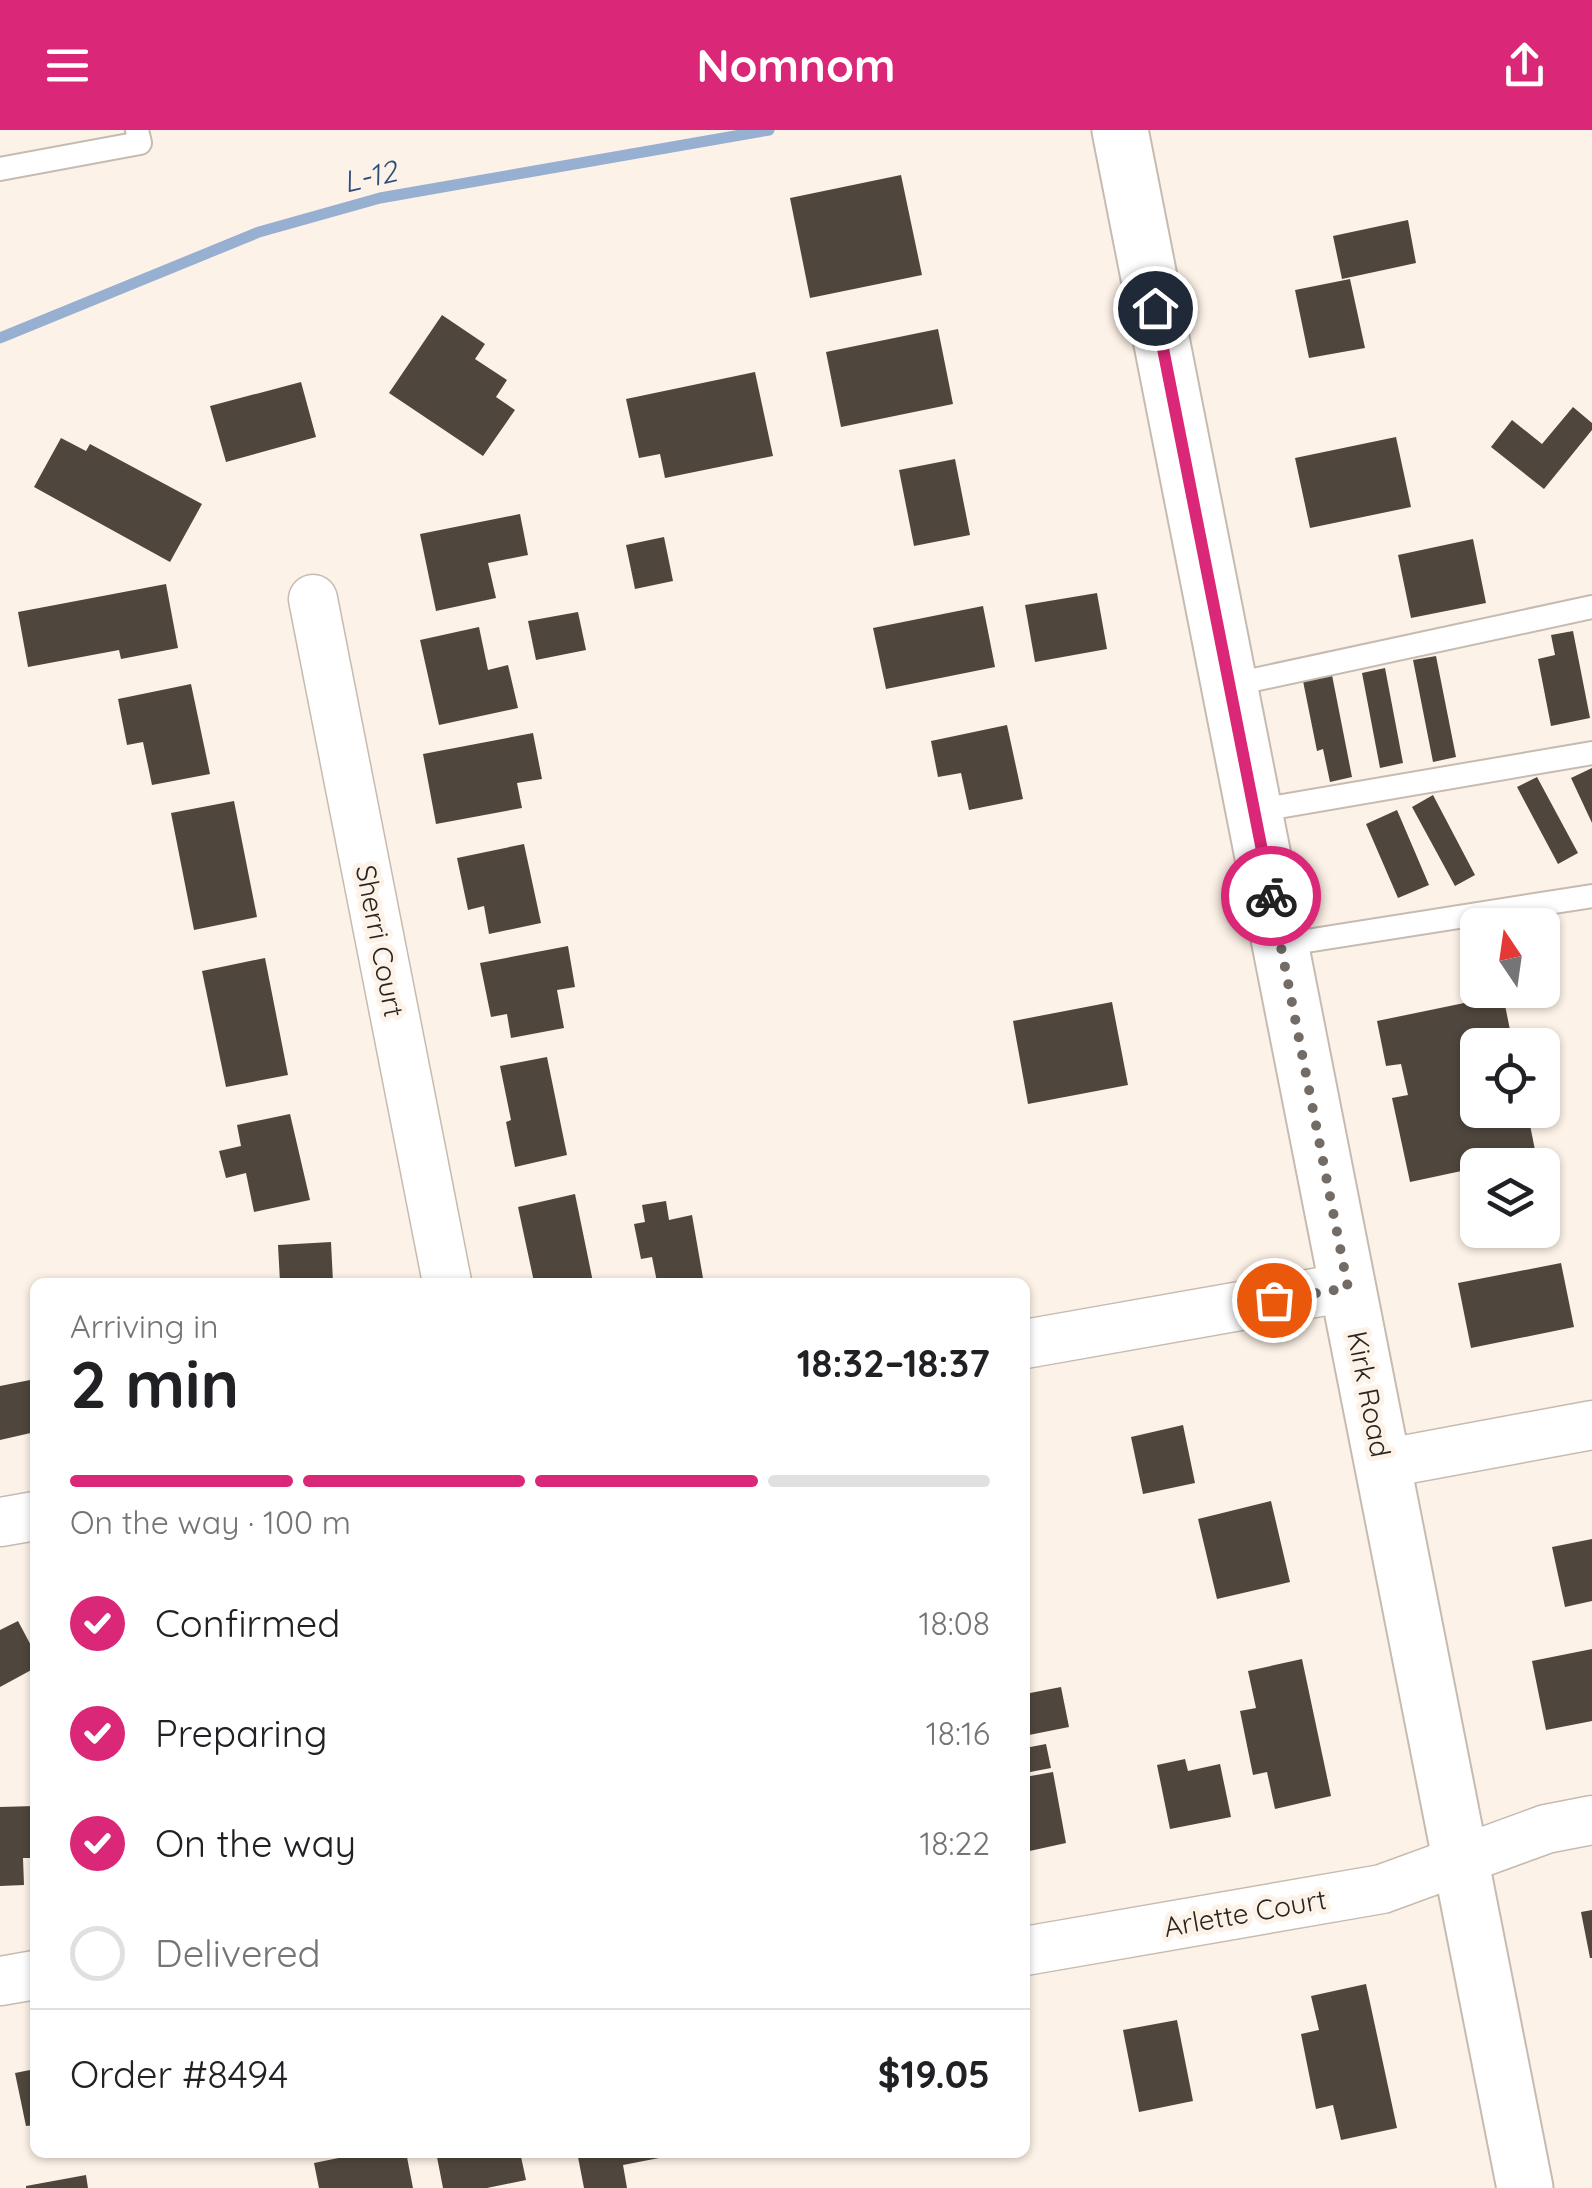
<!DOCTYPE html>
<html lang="en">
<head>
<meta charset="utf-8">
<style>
	body { margin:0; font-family:Quicksand,sans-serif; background:#f2f2f2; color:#202124; height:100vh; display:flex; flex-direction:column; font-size:38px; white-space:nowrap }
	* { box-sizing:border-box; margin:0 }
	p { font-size:32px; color:#757577 }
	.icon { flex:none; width:55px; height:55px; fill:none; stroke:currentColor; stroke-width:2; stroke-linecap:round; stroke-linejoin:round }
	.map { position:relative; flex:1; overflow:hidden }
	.drawer { position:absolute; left:30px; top:1148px; width:1000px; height:880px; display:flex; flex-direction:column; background:#fff; border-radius:15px; box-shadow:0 2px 8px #0004 }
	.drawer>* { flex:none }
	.needle { width:65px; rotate:347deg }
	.fabs { position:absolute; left:1460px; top:778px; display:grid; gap:20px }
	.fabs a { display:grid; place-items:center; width:100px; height:100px; border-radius:15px; background:#fff; box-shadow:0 2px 8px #0004; font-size:50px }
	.pin { position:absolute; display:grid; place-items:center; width:85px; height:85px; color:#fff; margin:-42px; border:5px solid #fff; border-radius:50%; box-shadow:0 2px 10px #0007 }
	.courier { position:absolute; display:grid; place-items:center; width:100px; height:100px; margin:-50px; border:8px solid #db2777; border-radius:50%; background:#fff; color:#222; box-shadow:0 2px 12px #0007 }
	.summary em { font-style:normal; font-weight:700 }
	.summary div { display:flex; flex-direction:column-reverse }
	.summary { display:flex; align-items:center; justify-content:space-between; height:170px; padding:0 40px }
	h1 { font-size:65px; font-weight:700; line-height:75px }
	.bar { display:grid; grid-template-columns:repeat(4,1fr); gap:15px 10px; align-content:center; height:120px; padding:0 40px }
	.bar i { height:12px; border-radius:8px; background:#e0e0e0 }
	.bar .on { background:#db2777 }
	.bar p { grid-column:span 4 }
	.line { display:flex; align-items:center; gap:25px; padding:0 40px; border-top:2px solid #e0e0e0 }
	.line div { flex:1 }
	ol { padding:0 40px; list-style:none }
	li { display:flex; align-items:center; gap:30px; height:110px }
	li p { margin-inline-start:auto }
	li .icon { padding:10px; border-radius:50%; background:#db2777; color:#fff; stroke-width:4 }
	li:last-child { color:#757577 }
	li i { width:55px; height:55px; border:5px solid #e0e0e0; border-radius:50% }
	header { display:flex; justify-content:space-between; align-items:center; height:130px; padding:0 40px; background:#db2777; color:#fff; font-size:45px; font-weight:700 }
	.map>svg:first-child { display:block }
</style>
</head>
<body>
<header><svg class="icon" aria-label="menu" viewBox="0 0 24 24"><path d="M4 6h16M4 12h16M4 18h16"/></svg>Nomnom<svg class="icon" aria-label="share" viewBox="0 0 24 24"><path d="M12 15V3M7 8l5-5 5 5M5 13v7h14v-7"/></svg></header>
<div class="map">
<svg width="1592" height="2058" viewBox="0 0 1592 2058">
	<rect width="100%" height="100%" fill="#fdf2e7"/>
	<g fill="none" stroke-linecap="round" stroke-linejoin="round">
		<!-- stream -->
		<path stroke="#97afd0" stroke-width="11" d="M0,208l259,-106 121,-34 389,-68"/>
	</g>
	<!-- building -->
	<path fill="#4f473e" d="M901,45l21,100 -112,23 -20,-100z
		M1408,90l8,43 -74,16 -9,-43z
		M1350,149l15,69 -56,10 -14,-68z
		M442,185l43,29 -10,15 32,21 -11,17 19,13 -32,46 -94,-63z
		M938,199l15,75 -112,23 -15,-75z
		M755,242l18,84 -108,22 -5,-24 -21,4 -13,-59z
		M301,252l15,55 -90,25 -16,-56z
		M1573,277l19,16v7l-48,59 -53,-42 21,-27 30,24z
		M1396,307l15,70 -101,21 -15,-70z
		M61,308l25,13 4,-7 112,60 -32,58 -136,-75z
		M955,329l15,76 -56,11 -15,-76z
		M520,384l8,41 -40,8 8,35 -60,13 -16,-77z
		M664,407l9,44 -38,8 -9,-44z
		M1473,409l13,64 -75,15 -13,-63z
		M166,454l12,64 -57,11 -2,-9 -91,17 -10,-55z
		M1097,463l10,56 -72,13 -10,-57z
		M983,476l12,61 -109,22 -13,-61z
		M578,482l8,38 -50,10 -8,-39z
		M479,497l9,43 20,-5 10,43 -79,17 -19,-85z
		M1573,501l17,87 -39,8 -13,-67 17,-4 -4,-20z
		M1436,526l20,101 -23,5 -20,-102z
		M1385,538l18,95 -23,5 -18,-95z
		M1332,545l20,102 -22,5 -7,-33 -6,2 -14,-70z
		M191,554l19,90 -58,11 -9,-43 -16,3 -9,-46z
		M1007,595l16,74 -54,11 -8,-37 -23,4 -7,-36z
		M533,603l9,46 -25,4 5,25 -86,16 -13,-70z
		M1592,638v55l-21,-45z
		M1537,647l41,76 -20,11 -41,-77z
		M1433,665l42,80 -20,11 -43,-79z
		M234,671l23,116 -63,13 -23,-117z
		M1397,680l32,75 -31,13 -32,-74z
		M524,714l17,79 -52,11 -5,-28 -16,4 -11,-52z
		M568,816l7,41 -18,3 7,38 -53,10 -4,-24 -16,3 -11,-54z
		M265,828l23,117 -62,12 -24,-116z
		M1503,865l10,50h-35v65h49l9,45 -126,27 -18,-84 16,-3 -7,-31 -15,2 -9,-45z
		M1112,872l16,83 -100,19 -15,-83z
		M547,927l20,98 -52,12 -9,-45 5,-2 -11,-54z
		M290,984l20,86 -56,12 -8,-39 -20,5 -7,-27 22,-5 -4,-21z
		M575,1064l18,88h-59l-16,-75z
		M666,1071l3,19 23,-5 11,63 -46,4 -5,-25 -11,2 -7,-35 11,-2 -3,-17z
		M331,1112l2,40h-53l-2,-37z
		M1561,1133l13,64 -103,21 -13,-65z
		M35,1249v53l-35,8v-54z
		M1183,1295l12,58 -52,11 -12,-57z
		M1271,1371l19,81 -73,17 -19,-80z
		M1592,1409v62l-27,6 -13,-60z
		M18,1491l17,32v15l-35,19v-57z
		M1592,1519v72l-46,9 -14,-69z
		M1302,1529l29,137 -56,13 -8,-37 -14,3 -13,-64 16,-3 -8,-37z
		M1061,1557l8,40 -40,8 -4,-41z
		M1046,1614l5,24 -26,5v-25z
		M1185,1629l3,12 32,-7 11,53 -61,12 -13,-64z
		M1053,1642l13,71 -41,9v-75z
		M35,1676v52h-12l1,27 -24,1v-79z
		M1592,1780v48h-2l-9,-46z
		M1366,1854l31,144 -56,12 -8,-35 -17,4 -15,-75 18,-4 -8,-34z
		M1177,1890l16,81 -54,11 -16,-82z
		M35,1939v56l-9,1 -11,-53z
		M368,2022h38l7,36h-94l-5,-25z
		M436,2022h84l6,28 -39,8h-44z
		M577,2022h81l1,6 -36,7 4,23h-43z
		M86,2045l2,13h-62v-2z"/>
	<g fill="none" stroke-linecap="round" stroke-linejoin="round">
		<!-- lane casing -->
		<g stroke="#c6bbb1" stroke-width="26">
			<path id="lane" d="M0,39l140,-26 -3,-13
				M1230,555l362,-78
				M1254,681l338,-58
				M1281,815l311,-49"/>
		</g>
		<!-- street casing -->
		<g stroke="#c6bbb1" stroke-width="51">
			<path id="street" d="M313,469l134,683
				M1025,1214l323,-57
				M1382,1334l210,-39
				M0,1392l35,-6
				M1025,1821l357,-62 164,-60 46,-9
				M0,1851l35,-6"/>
		</g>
		<!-- secondary casing -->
		<g stroke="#c6bbb1" stroke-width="59">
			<path id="secondary" d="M1120,0l405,2058"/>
		</g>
		<!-- lane -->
		<use href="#lane" stroke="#fff" stroke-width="22"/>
		<!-- street -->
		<use href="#street" stroke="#fff" stroke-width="48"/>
		<!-- secondary -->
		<use href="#secondary" stroke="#fff" stroke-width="55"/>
	</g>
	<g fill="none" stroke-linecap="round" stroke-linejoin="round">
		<!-- done -->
		<path stroke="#736c66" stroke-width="10" stroke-dasharray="0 18" d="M1271,766l77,392 -74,12"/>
		<!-- route -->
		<path stroke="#db2777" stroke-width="12" d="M1155,178l116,588"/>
	</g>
	<g text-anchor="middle" stroke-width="10" stroke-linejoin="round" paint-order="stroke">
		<!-- street labels -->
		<g font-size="28" fill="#282420" stroke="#fdf2e7">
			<text transform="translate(380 811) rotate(79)" y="10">Sherri Court</text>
			<text transform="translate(1369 1264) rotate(79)" y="10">Kirk Road</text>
			<text transform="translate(1245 1783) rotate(-10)" y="10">Arlette Court</text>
		</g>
		<!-- water labels -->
		<g font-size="30" font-style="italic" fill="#2d4e7b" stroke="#fdf2e7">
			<text transform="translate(370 47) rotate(-13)" y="10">L-12</text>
		</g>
	</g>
</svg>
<div class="fabs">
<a><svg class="needle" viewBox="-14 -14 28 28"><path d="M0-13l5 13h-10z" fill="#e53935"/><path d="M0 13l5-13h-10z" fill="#757577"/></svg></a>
<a><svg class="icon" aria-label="locate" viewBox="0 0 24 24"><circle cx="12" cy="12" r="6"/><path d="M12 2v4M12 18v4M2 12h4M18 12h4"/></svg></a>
<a><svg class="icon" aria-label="layers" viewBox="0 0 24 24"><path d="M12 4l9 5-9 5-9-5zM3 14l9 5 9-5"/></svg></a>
</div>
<div class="pin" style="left:1274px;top:1170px;background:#ea580c"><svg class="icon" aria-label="bag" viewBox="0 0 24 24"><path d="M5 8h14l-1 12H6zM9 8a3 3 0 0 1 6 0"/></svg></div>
<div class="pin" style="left:1155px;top:178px;background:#1f2937"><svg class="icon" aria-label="home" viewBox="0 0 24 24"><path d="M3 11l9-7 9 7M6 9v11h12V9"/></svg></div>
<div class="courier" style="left:1271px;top:766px"><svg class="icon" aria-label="bike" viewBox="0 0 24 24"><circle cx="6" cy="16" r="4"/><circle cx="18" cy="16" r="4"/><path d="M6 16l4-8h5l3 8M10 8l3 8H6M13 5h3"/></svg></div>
<section class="drawer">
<div class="summary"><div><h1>2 min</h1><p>Arriving in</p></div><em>18:32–18:37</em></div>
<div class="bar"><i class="on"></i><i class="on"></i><i class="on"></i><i></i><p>On the way · 100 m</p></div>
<ol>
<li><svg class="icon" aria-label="check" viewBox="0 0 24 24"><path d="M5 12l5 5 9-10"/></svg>Confirmed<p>18:08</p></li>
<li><svg class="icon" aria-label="check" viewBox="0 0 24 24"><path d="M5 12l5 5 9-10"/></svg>Preparing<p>18:16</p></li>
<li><svg class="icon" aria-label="check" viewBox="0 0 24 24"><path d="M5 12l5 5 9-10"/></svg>On the way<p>18:22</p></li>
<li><i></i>Delivered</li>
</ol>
<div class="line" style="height:130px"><div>Order #8494</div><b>$19.05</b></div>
</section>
</div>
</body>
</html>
